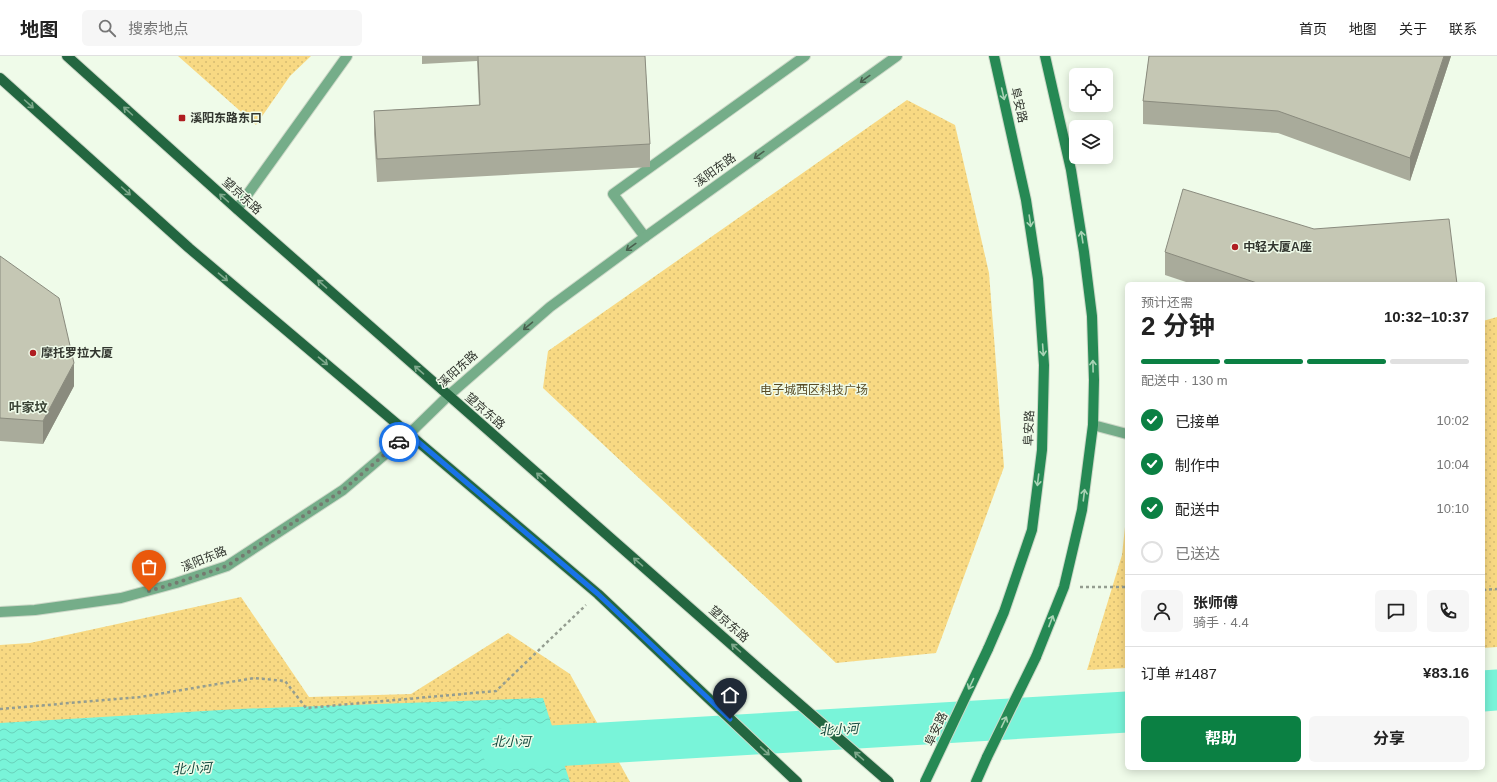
<!DOCTYPE html>
<html lang="zh">
<head>
<meta charset="utf-8">
<style>
	body { margin:0; font-family:Arial,"Noto Sans SC",sans-serif; background:#f6f6f6; color:#222; height:100vh; display:flex; flex-direction:column; font-size:15px; white-space:nowrap }
	* { box-sizing:border-box; margin:0 }
	p { font-size:13px; color:#767676 }
	.icon { flex:none; width:22px; height:22px; fill:none; stroke:currentColor; stroke-width:2; stroke-linecap:round; stroke-linejoin:round }
	.map { position:relative; flex:1; overflow:hidden }
	.side { position:absolute; left:1125px; top:226px; width:360px; height:488px; display:flex; flex-direction:column; background:#fff; border-radius:6px; box-shadow:0 2px 10px #0003 }
	.side>* { flex:none }
	.fabs { position:absolute; left:1069px; top:12px; display:grid; gap:8px }
	.fabs a { display:grid; place-items:center; width:44px; height:44px; border-radius:6px; background:#fff; box-shadow:0 2px 10px #0003; font-size:20px }
	.pin { position:absolute; display:grid; place-items:center; width:34px; height:34px; color:#fff; margin:-41px -17px; border-radius:50% 50% 50% 0; rotate:-45deg; box-shadow:0 0 4px #0007 }
	.pin .icon { rotate:45deg }
	.courier { position:absolute; display:grid; place-items:center; width:40px; height:40px; margin:-20px; border:3px solid #1a73e8; border-radius:50%; background:#fff; color:#222; box-shadow:0 1px 5px #0007 }
	.summary em { font-style:normal; font-weight:700 }
	.summary div { display:flex; flex-direction:column-reverse }
	.summary { display:flex; align-items:center; justify-content:space-between; height:68px; padding:0 16px }
	h1 { font-size:26px; font-weight:700; line-height:30px }
	.bar { display:grid; grid-template-columns:repeat(4,1fr); gap:6px 4px; align-content:center; height:48px; padding:0 16px }
	.bar i { height:5px; border-radius:3px; background:#e0e0e0 }
	.bar .current { background:#0b8043 }
	.bar p { grid-column:span 4 }
	.line { display:flex; align-items:center; gap:10px; padding:0 16px; border-top:1px solid #e0e0e0 }
	.line div { flex:1 }
	.round { display:grid; place-items:center; flex:none; width:42px; height:42px; border-radius:6px; background:#f6f6f6 }
	ol { padding:0 16px; list-style:none }
	li { display:flex; align-items:center; gap:12px; height:44px }
	li p { margin-inline-start:auto }
	li .icon { padding:4px; border-radius:50%; background:#0b8043; color:#fff; stroke-width:4 }
	li:last-child { color:#767676 }
	li i { width:22px; height:22px; border:2px solid #e0e0e0; border-radius:50% }
	.cta { display:flex; gap:8px; margin-top:auto; padding:8px 16px }
	.cta a { flex:1; height:46px; border-radius:6px; background:#0b8043; color:#fff; font-size:16px; font-weight:700; line-height:46px; text-align:center }
	.cta a+a { background:#f6f6f6; color:#222 }
	header { display:flex; align-items:center; gap:24px; box-sizing:border-box; height:56px; padding:0 20px; background:#fff; border-bottom:1px solid #e0e0e0 }
	header strong { font-size:19px }
	nav { display:flex; gap:22px; margin-inline-start:auto; font-size:14px }
	.search { width:280px; height:36px; background:#f6f6f6; display:flex; align-items:center; gap:10px; box-sizing:border-box; padding:0 14px; border-radius:6px; color:#767676; font-size:15px }
	.map>svg:first-child { display:block }
</style>
</head>
<body>
<header>
<strong>地图</strong>
<div class="search"><svg class="icon" aria-label="search" viewBox="0 0 24 24"><circle cx="10" cy="10" r="6"/><path d="M15 15l6 6"/></svg>搜索地点</div>
<nav><a>首页</a><a>地图</a><a>关于</a><a>联系</a></nav>
</header>
<div class="map">
<svg width="1497" height="726" viewBox="0 0 1497 726">
	<defs>
		<pattern id="park-dots" width="8" height="8" patternUnits="userSpaceOnUse"><rect width="8" height="8" fill="#f8d983"/><path d="M2 2h.1M6 6h.1" fill="none" stroke="#d5bb71" stroke-width="1.8" stroke-linecap="round"/></pattern>
		<pattern id="water-waves" width="16" height="10" patternUnits="userSpaceOnUse"><rect width="16" height="10" fill="#79f4d9"/><path d="M0 5q4-4 8 0t8 0" fill="none" stroke="#69d2bb"/></pattern>
	</defs>
	<rect width="100%" height="100%" fill="#effbe9"/>
	<!-- park -->
	<path fill="url(#park-dots)" d="M178,0h133l-21,20 -34,49z
		M907,44l48,25 34,148 15,194 -68,186 -100,10 -293,-275 5,-37z
		M1497,261v330l-14,1v-327z
		M1127,452v160l-40,2 35,-115z
		M241,541l68,100 102,-3 97,-61 62,41 60,108h-630v-137l30,-2z"/>
	<!-- water -->
	<path fill="url(#water-waves)" d="M543,642l27,84h-570v-59l238,-14z"/>
	<g fill="none" stroke-linecap="round" stroke-linejoin="round">
		<!-- river -->
		<path stroke="#79f4d9" stroke-width="41" d="M1483,635l14,-1
			M502,693l625,-37"/>
		<!-- service casing -->
		<g stroke="#cdd8c8" stroke-width="12">
			<path id="service" d="M237,153l110,-153
				M645,181l-32,-43 192,-138
				M1093,369l34,9"/>
		</g>
		<!-- tertiary casing -->
		<g stroke="#cdd8c8" stroke-width="12">
			<path id="tertiary" d="M0,556l35,-2 86,-12 55,-15 51,-17 116,-76 66,-56 39,-38 102,-89 95,-70 252,-181"/>
		</g>
		<!-- secondary casing -->
		<g stroke="#cdd8c8" stroke-width="12">
			<path id="secondary" d="M988,593l16,-37 28,-82 10,-80 2,-85 -6,-86 -12,-79 -32,-144
				M1036,601l28,-70 18,-77 11,-85 1,-45 -2,-64 -8,-64 -13,-82 -26,-114
				M976,726l11,-25"/>
		</g>
		<!-- primary casing -->
		<g stroke="#cdd8c8" stroke-width="12">
			<path id="primary" d="M67,0l170,153 528,465
				M0,22l189,170 409,346 199,188"/>
		</g>
		<!-- path -->
		<path stroke="#949d90" stroke-width="2.5" stroke-dasharray="3 3" stroke-linecap="butt" d="M1080,531h47
			M1483,534l14,-1
			M0,653l140,-12 114,-19 31,3 21,27 190,-17 90,-86"/>
		<!-- service -->
		<use href="#service" stroke="#75ad89" stroke-width="10"/>
		<!-- tertiary -->
		<use href="#tertiary" stroke="#75ad89" stroke-width="10"/>
		<!-- secondary -->
		<use href="#secondary" stroke="#268954" stroke-width="10"/>
		<!-- primary -->
		<use href="#primary" stroke="#236640" stroke-width="10"/>
		<!-- secondary-bridge casing -->
		<g stroke="#cdd8c8" stroke-width="12" stroke-linecap="butt">
			<path id="secondary-bridge" d="M987,701l49,-100
				M925,726l63,-133"/>
		</g>
		<!-- primary-bridge casing -->
		<g stroke="#cdd8c8" stroke-width="12" stroke-linecap="butt">
			<path id="primary-bridge" d="M765,618l124,108"/>
		</g>
		<!-- secondary-bridge -->
		<use href="#secondary-bridge" stroke="#268954" stroke-width="10"/>
		<!-- primary-bridge -->
		<use href="#primary-bridge" stroke="#236640" stroke-width="10"/>
	</g>
	<!-- wall -->
	<path fill="#a9ab9b" d="M422,0h223l5,88v23l-273,15 -3,-48v-23l105,-6 -2,-44 -55,3z
		M1149,0h302l-41,125 -132,-48 -135,-9v-23z
		M1165,196l292,32h-265l-27,-9z
		M0,200l74,130 -31,58 -43,-3z"/>
	<!-- shaded-wall -->
	<path fill="#8a8b7e" d="M1444,0h7l-41,125v-23z
		M74,307v23l-31,58v-23z"/>
	<!-- building -->
	<path fill="#c5c7b4" stroke="#8a8b7e" d="M478,0h167l5,88 -273,15 -3,-48 106,-6z
		M1149,0h295l-34,102 -132,-47 -135,-10z
		M1183,133l131,40 135,-10 8,65h-197l-95,-32z
		M0,200l59,42 15,65 -31,58 -43,-3z"/>
	<!-- one-way arrows -->
	<defs><path id="oneway-shaft" d="M-6 0H5M1.5-3L5.5 0L1.5 3" fill="none" stroke-width="1.6" stroke-linecap="round" stroke-linejoin="round"/></defs>
	<g stroke="#49604e">
		<use href="#oneway-shaft" transform="translate(865 23) rotate(144)"/>
		<use href="#oneway-shaft" transform="translate(759 99) rotate(144)"/>
		<use href="#oneway-shaft" transform="translate(631 191) rotate(144)"/>
		<use href="#oneway-shaft" transform="translate(528 270) rotate(140)"/>
	</g>
	<g stroke="#a9d3b5">
		<use href="#oneway-shaft" transform="translate(1003 38) rotate(77)"/>
		<use href="#oneway-shaft" transform="translate(1030 165) rotate(82)"/>
		<use href="#oneway-shaft" transform="translate(1082 181) rotate(-99)"/>
		<use href="#oneway-shaft" transform="translate(1043 294) rotate(86)"/>
		<use href="#oneway-shaft" transform="translate(1093 310) rotate(-91)"/>
		<use href="#oneway-shaft" transform="translate(1038 424) rotate(97)"/>
		<use href="#oneway-shaft" transform="translate(1084 439) rotate(-83)"/>
		<use href="#oneway-shaft" transform="translate(1051 565) rotate(-69)"/>
		<use href="#oneway-shaft" transform="translate(971 628) rotate(115)"/>
		<use href="#oneway-shaft" transform="translate(1004 666) rotate(-64)"/>
	</g>
	<g stroke="#7fa98c">
		<use href="#oneway-shaft" transform="translate(29 48) rotate(42)"/>
		<use href="#oneway-shaft" transform="translate(128 55) rotate(-138)"/>
		<use href="#oneway-shaft" transform="translate(126 135) rotate(42)"/>
		<use href="#oneway-shaft" transform="translate(224 142) rotate(-138)"/>
		<use href="#oneway-shaft" transform="translate(223 221) rotate(40)"/>
		<use href="#oneway-shaft" transform="translate(322 228) rotate(-139)"/>
		<use href="#oneway-shaft" transform="translate(323 305) rotate(40)"/>
		<use href="#oneway-shaft" transform="translate(419 314) rotate(-139)"/>
		<use href="#oneway-shaft" transform="translate(541 421) rotate(-139)"/>
		<use href="#oneway-shaft" transform="translate(638 506) rotate(-139)"/>
		<use href="#oneway-shaft" transform="translate(736 592) rotate(-139)"/>
		<use href="#oneway-shaft" transform="translate(765 695) rotate(43)"/>
		<use href="#oneway-shaft" transform="translate(859 700) rotate(-139)"/>
	</g>
	<g fill="none" stroke-linecap="round" stroke-linejoin="round">
		<!-- done -->
		<path stroke="#747b70" stroke-width="4" stroke-dasharray="0 7.2" d="M149,535l27,-8 51,-17 116,-76 56,-48"/>
		<!-- route -->
		<path stroke="#1a73e8" stroke-width="5" d="M399,386l10,-8 189,160 132,125"/>
	</g>
	<!-- markers -->
	<g fill="#af1d21" stroke="#effbe9" stroke-width="1.5">
		<rect x="178" y="58" width="8" height="8" rx="2"/>
		<circle cx="1235" cy="191" r="4"/>
		<circle cx="33" cy="297" r="4"/>
	</g>
	<g text-anchor="middle" stroke-width="3" stroke-linejoin="round" paint-order="stroke">
		<!-- street labels -->
		<g font-size="12" fill="#32362f" stroke="#effbe9">
			<text transform="translate(1019 49) rotate(77)" y="4">阜安路</text>
			<text transform="translate(715 114) rotate(-36)" y="4">溪阳东路</text>
			<text transform="translate(242 140) rotate(42)" y="4">望京东路</text>
			<text transform="translate(458 313) rotate(-42)" y="4">溪阳东路</text>
			<text transform="translate(485 355) rotate(41)" y="4">望京东路</text>
			<text transform="translate(1029 372) rotate(-88)" y="4">阜安路</text>
			<text transform="translate(204 503) rotate(-22)" y="4">溪阳东路</text>
			<text transform="translate(729 568) rotate(41)" y="4">望京东路</text>
			<text transform="translate(936 673) rotate(-64)" y="4">阜安路</text>
		</g>
		<!-- poi labels -->
		<g font-size="12" font-weight="bold" fill="#32362f" stroke="#effbe9" text-anchor="start">
			<text x="190" y="66">溪阳东路东口</text>
			<text x="1243" y="195">中轻大厦A座</text>
			<text x="41" y="301">摩托罗拉大厦</text>
		</g>
		<!-- park labels -->
		<g font-size="12" fill="#594c25" stroke="#effbe9">
			<text x="814" y="338">电子城西区科技广场</text>
		</g>
		<!-- neighbourhood labels -->
		<g font-size="13" font-weight="bold" fill="#3b4436" stroke="#effbe9">
			<text x="28" y="356">叶家坟</text>
		</g>
		<!-- water labels -->
		<g font-size="13" font-style="italic" fill="#12493e" stroke="#effbe9">
			<text transform="translate(839 673) rotate(-3)" y="5">北小河</text>
			<text x="511" y="690">北小河</text>
			<text transform="translate(192 712) rotate(-3)" y="5">北小河</text>
		</g>
	</g>
</svg>
<div class="fabs">
<a><svg class="icon" aria-label="locate" viewBox="0 0 24 24"><circle cx="12" cy="12" r="6"/><path d="M12 2v4M12 18v4M2 12h4M18 12h4"/></svg></a>
<a><svg class="icon" aria-label="layers" viewBox="0 0 24 24"><path d="M12 4l9 5-9 5-9-5zM3 14l9 5 9-5"/></svg></a>
</div>
<div class="pin" style="left:149px;top:535px;background:#ea580c"><svg class="icon" aria-label="bag" viewBox="0 0 24 24"><path d="M5 8h14l-1 12H6zM9 8a3 3 0 0 1 6 0"/></svg></div>
<div class="pin" style="left:730px;top:663px;background:#1f2937"><svg class="icon" aria-label="home" viewBox="0 0 24 24"><path d="M3 11l9-7 9 7M6 9v11h12V9"/></svg></div>
<div class="courier" style="left:399px;top:386px"><svg class="icon" aria-label="car" viewBox="0 0 24 24"><path d="M5 17H2v-5l4-1 3-4h7l3 4 3 1v5h-3M9 17h6M6 11h13"/><circle cx="7" cy="17" r="2"/><circle cx="17" cy="17" r="2"/></svg></div>
<section class="side">
<div class="summary"><div><h1>2 分钟</h1><p>预计还需</p></div><em>10:32–10:37</em></div>
<div class="bar"><i class="current"></i><i class="current"></i><i class="current"></i><i></i><p>配送中 · 130 m</p></div>
<ol>
<li><svg class="icon" aria-label="check" viewBox="0 0 24 24"><path d="M5 12l5 5 9-10"/></svg>已接单<p>10:02</p></li>
<li><svg class="icon" aria-label="check" viewBox="0 0 24 24"><path d="M5 12l5 5 9-10"/></svg>制作中<p>10:04</p></li>
<li><svg class="icon" aria-label="check" viewBox="0 0 24 24"><path d="M5 12l5 5 9-10"/></svg>配送中<p>10:10</p></li>
<li><i></i>已送达</li>
</ol>
<div class="line" style="height:72px"><a class="round"><svg class="icon" aria-label="person" viewBox="0 0 24 24"><circle cx="12" cy="8" r="4"/><path d="M4 21q1-7 8-7t8 7"/></svg></a><div><b>张师傅</b><p>骑手 · 4.4</p></div><a class="round"><svg class="icon" aria-label="chat" viewBox="0 0 24 24"><path d="M4 5h16v11H9l-5 4z"/></svg></a><a class="round"><svg class="icon" aria-label="phone" viewBox="0 0 24 24"><path d="M5 4h4l2 5-3 2q2 4 5 5l2-3 5 2v4C11 20 4 13 5 4z"/></svg></a></div>
<div class="line" style="height:52px"><div>订单 #1487</div><b>¥83.16</b></div>
<div class="cta"><a>帮助</a><a>分享</a></div>
</section>
</div>
</body>
</html>
